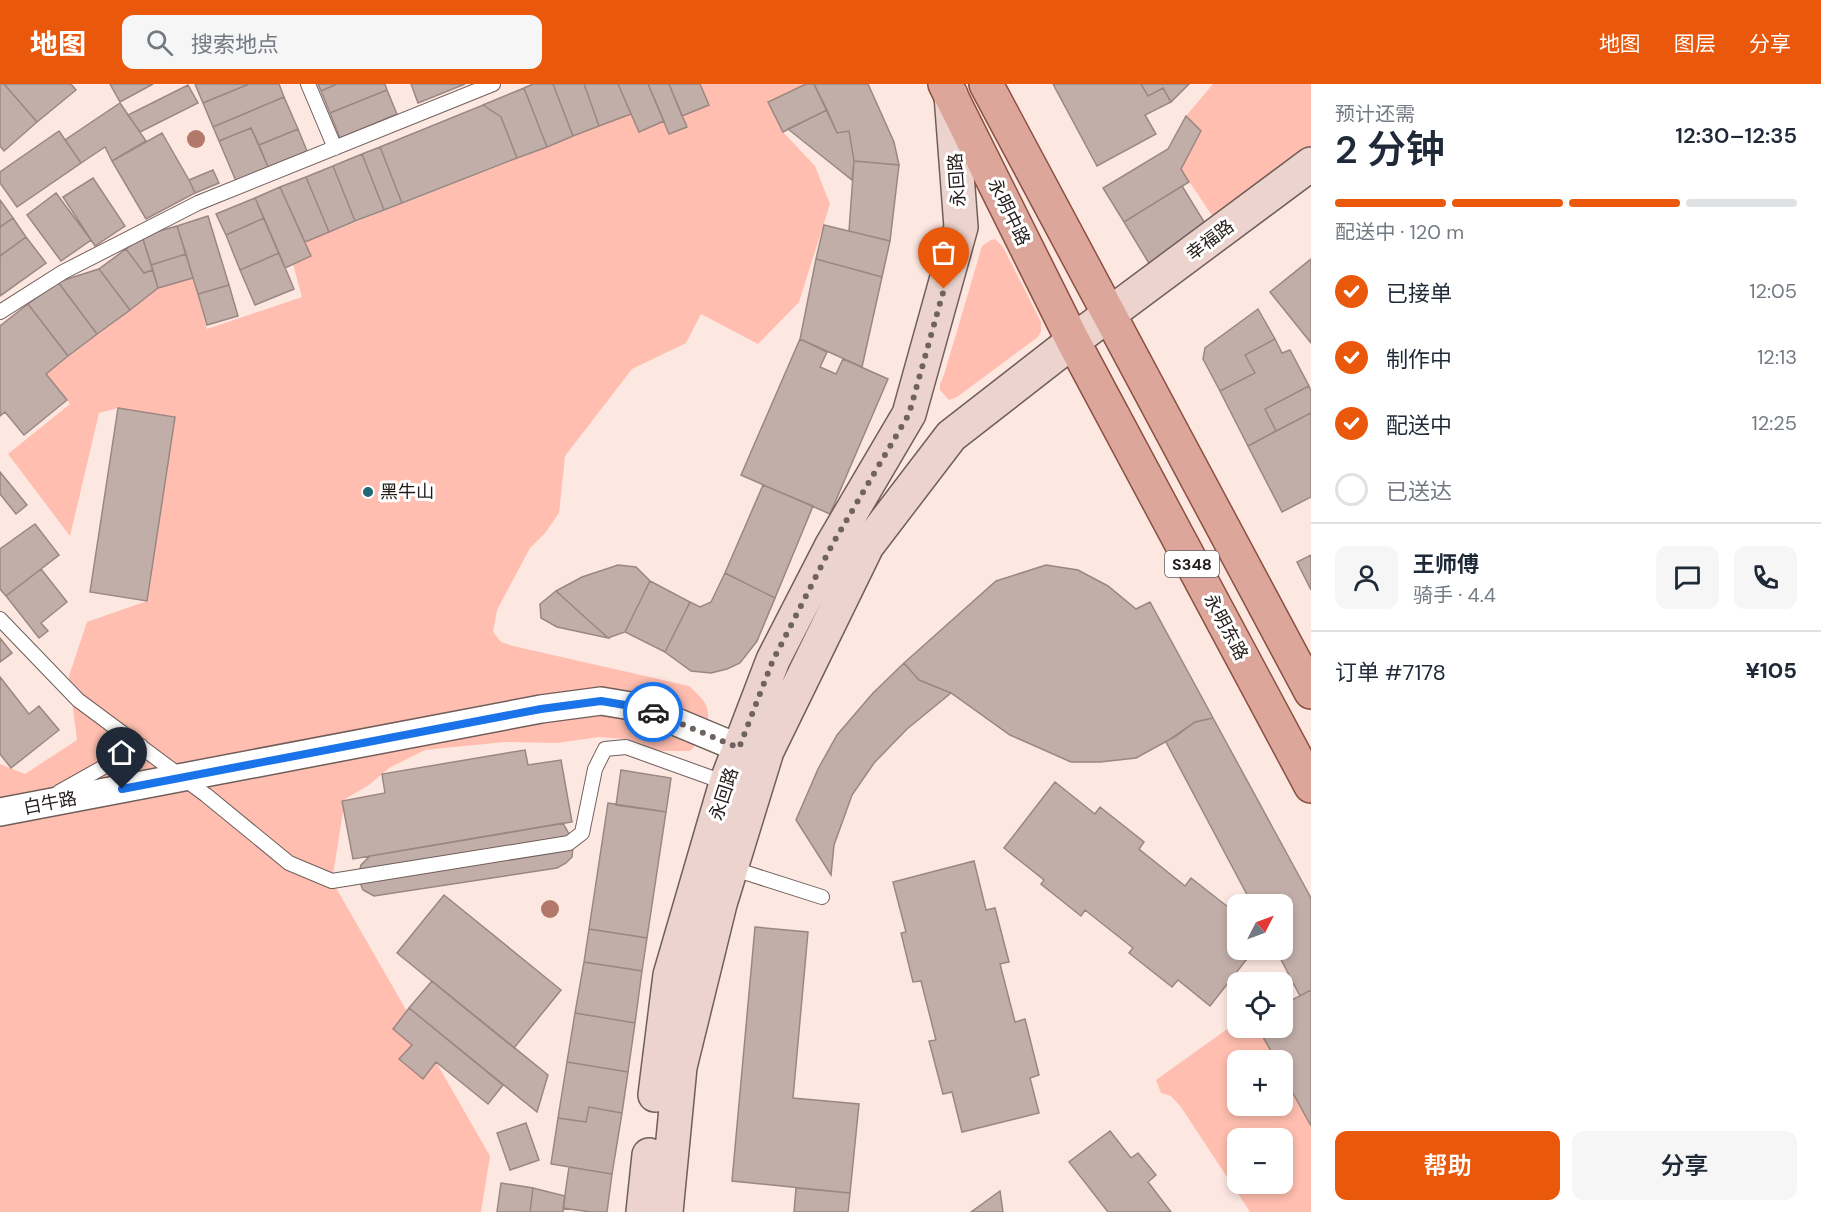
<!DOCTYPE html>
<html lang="zh">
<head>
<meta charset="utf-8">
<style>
	body { margin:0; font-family:"DM Sans","Noto Sans SC",sans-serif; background:#f6f6f7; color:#1f2937; height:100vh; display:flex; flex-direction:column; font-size:22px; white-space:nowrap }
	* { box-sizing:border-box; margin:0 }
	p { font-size:20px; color:#747a83 }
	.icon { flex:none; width:33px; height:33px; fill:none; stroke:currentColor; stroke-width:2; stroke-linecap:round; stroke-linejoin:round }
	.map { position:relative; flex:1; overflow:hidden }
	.details { display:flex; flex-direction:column; background:#fff; width:510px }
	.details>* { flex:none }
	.needle { width:39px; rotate:48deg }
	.buttons { position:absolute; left:1227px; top:810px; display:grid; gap:12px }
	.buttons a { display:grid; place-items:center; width:66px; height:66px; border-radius:12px; background:#fff; box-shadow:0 3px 9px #0003; font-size:30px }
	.pin { position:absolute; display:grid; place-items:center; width:51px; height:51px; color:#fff; margin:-62px -26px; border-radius:50% 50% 50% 0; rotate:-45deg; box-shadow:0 0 6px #0007 }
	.pin .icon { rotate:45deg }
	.courier { position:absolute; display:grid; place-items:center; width:60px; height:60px; margin:-30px; border:4px solid #1a73e8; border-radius:50%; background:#fff; color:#222; box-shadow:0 2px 8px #0007 }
	.overview em { font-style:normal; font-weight:600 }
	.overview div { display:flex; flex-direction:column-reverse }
	.overview { display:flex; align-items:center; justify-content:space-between; height:102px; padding:0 24px }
	h1 { font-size:39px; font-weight:600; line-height:45px }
	.bar { display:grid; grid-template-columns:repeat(4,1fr); gap:9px 6px; align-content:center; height:72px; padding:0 24px }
	.bar i { height:8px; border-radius:4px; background:#e0e1e3 }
	.bar .selected { background:#ea580c }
	.bar p { grid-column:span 4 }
	.line { display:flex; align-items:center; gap:15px; padding:0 24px; border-top:2px solid #e0e1e3 }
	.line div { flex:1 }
	.round { display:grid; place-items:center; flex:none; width:63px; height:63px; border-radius:12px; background:#f6f6f7 }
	ol { padding:0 24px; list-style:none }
	li { display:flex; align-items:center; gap:18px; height:66px }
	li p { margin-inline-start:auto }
	li .icon { padding:6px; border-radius:50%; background:#ea580c; color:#fff; stroke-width:4 }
	li:last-child { color:#747a83 }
	li i { width:33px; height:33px; border:3px solid #e0e1e3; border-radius:50% }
	.button { display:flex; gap:12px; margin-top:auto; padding:12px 24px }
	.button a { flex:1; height:69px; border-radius:12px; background:#ea580c; color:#fff; font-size:24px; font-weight:600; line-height:69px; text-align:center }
	.button a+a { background:#f6f6f7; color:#1f2937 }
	header { display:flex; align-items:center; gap:36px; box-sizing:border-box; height:84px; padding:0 30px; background:#ea580c; color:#fff }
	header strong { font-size:28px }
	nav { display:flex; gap:33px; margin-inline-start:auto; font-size:21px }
	.search { width:420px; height:54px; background:#f6f6f7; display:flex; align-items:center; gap:15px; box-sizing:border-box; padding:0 21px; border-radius:12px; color:#747a83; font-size:22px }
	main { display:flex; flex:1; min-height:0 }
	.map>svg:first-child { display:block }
</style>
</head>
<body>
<header>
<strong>地图</strong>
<div class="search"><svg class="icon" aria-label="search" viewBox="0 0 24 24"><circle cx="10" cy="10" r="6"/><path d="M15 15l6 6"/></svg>搜索地点</div>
<nav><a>地图</a><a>图层</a><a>分享</a></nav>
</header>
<main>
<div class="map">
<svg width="1311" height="1128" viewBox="0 0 1311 1128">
	<rect width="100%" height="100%" fill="#fce7e1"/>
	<!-- green -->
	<path fill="#ffbeaf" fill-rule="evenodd" d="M700,0h106l-37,18 14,30 32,34 15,38 -31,98 -41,42 -57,-30 -15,29 -54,26 -67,87 -6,57 -14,20 -15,15 -33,62 -4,22 8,10 12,4 176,40c6,6 16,14 18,22 5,15 -7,33 -17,43h-34l-29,-12 -28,-2 -42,6 -52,-1 -80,8 -36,18 -20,17 -24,14 -13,82 158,275 -9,56h-481v-448l25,10 52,-34 -8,-64 18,-54 60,-21 28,-184 -57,-9 -19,5 -29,123 -62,-82 62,-50 -24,-30 112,-86 35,-10 14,51 95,-32 -9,-33 18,-8 -6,-14 326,-128 8,18 25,-11 6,13 16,-7 -4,-11z
		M1213,0h98v64l-98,69 -32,-48 20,-38 -15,-15z
		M995,155l8,8 38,75v9l-3,6 -81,60 -8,3 -9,-10v-6l4,-9 38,-129 9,-6z
		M1237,938l1,6h20l18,32h-38v46h44l1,-33 28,53v86h-61l-69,-105 -10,-11 -10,-3 -5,-13zM1238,1054h44v46h-44z"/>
	<!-- building -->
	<path fill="#c2aea9" stroke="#9b8782" stroke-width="1.5" d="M0,0h4l33,38 -33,29 -4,-5z
		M4,0h67l5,6 -39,32z
		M110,0h43l-33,18z
		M195,0h54l-46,19z
		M249,0h30l5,13 -71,30 -10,-24z
		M318,0h19l-16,7z
		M337,0h48l2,6 -57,23 -9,-22z
		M411,0h54l-47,19z
		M533,0h20l20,52 -26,11 -23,-59z
		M553,0h31l15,42 -26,10z
		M584,0h34l13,30 -32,12z
		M618,0h30l16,37 -25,11z
		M648,0h21l18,43 -18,7z
		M669,0h31l9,21 -27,11z
		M806,0h8l13,26 -44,22 -15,-30z
		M814,0h54l26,58 5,23 -45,-4 -5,-30 -12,2z
		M1053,0h88l7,12 15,-8 8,14 -26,13 11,19 -59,32z
		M1141,0h48l-18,18 -8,-14 -15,8z
		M188,1l10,18 -58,29 -12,-17z
		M524,4l23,59 -30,11 -16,-41 -18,-12z
		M387,6l10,24 -57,24 -10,-25z
		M284,13l14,32 -39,16 -8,-17 -32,13 -6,-14z
		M120,19l26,38 -34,20 -7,-14 -24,16 -16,-23z
		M483,21l18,12 16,41 -115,45 -22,-56z
		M827,26l10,23 12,-2 5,30 -2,19 -64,-51z
		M1186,32l15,15 -20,38 8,13 -65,40 -21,-34 65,-39z
		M251,44l17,39 -32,14 -17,-40z
		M298,45l9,22 -39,16 -9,-22z
		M59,47l22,32 -64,44 -17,-24v-11z
		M162,49l27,47 6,13 -49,26 -34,-58z
		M380,63l22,56 -18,7 -22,-56z
		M362,70l22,56 -29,11 -22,-55z
		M854,77l45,4 -9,76 -41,-10z
		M333,82l22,55 -26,11 -23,-55z
		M213,86l6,13 -24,10 -6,-13z
		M306,93l23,55 -24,10 -25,-55z
		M93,94l32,48 -30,20 -32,-49z
		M1182,102l27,44 -59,35 -26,-43z
		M280,103l31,69 -26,12 -30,-70z
		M56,109l35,47 -30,21 -34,-46z
		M255,114l9,20 -38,17 -10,-21z
		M0,116l13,18 -13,9z
		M208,132l21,69 -31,9 -21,-68z
		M13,134l13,19 -26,19v-29z
		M264,134l15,35 -39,17 -14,-35z
		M824,141l66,16 -8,36 -66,-18z
		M177,142l9,28 -35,11 -9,-29z
		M142,152l11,34 -9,3 -18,-24z
		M26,153l20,26 -46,33v-40z
		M126,165l18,24 9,-3 5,18 -28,22 -31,-41z
		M279,169l15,36 -39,16 -15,-35z
		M186,170l7,24 -35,10 -7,-23z
		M816,175l66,18 -20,90 -62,-28z
		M1311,175v84l-41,-51z
		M99,185l31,41 -33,24 -39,-52z
		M58,198l39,52 -29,22 -40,-52z
		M229,201l9,31 -31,9 -9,-31z
		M28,220l40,52 -22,18 21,26 -43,35 -19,-23 -5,4v-90z
		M1258,225l17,30 -30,16 10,18 -35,18 -17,-32 2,-11z
		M800,255l27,13 -7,15 16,7 7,-15 45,20 -58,135 -89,-39z
		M1275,255l7,14 8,-3 19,36 -44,23 11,22 -28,15 -28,-55 35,-18 -10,-18z
		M1309,302l2,5v22l-35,18 -11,-22z
		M118,324l57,9 -28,184 -57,-9z
		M1311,329v84l-29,15 -34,-66z
		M0,388l27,33 -11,9 -16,-20z
		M763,401l50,21 -38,92 -50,-25z
		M35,440l24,31 -53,41 -6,-7v-40z
		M1311,471v35l-14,-28z
		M618,481l18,2 14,14 -25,51 -17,6 -52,-47 26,-14z
		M1046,481l32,5 30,16 28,23 14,-7 63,116 -18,4 -19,14 -40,22 -36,4h-29l-61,-27 -59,-42 -32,-13 -15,-17 92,-82z
		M41,485l26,33 -26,21 7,8 -9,7 -33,-42z
		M725,489l50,25 -18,43 -17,22 -13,6 -16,4 -20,-2 -26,-19 25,-50 10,5 11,-5z
		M650,497l40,21 -25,50 -40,-20z
		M556,507l52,47 -51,-11 -16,-9 -1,-14z
		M0,554l12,15 -12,9z
		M904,579l15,17 32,13 -44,36 -33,34 -22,32 -18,50 -3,30 -35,-55 22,-51 19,-34 36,-42z
		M0,593l29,37 10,-8 20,24 -48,38 -11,-14z
		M1213,634l98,180v92l-11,6 -24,-46h6v-46h-30l-86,-162 29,-20z
		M525,666l3,15 33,-5 11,62 -219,37 -11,-58 43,-8 -3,-19z
		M621,686l50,8 -5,34 -50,-7z
		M1055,698l40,32 5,-7 44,35 -5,7 46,37 6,-8 46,36 -6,7 7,5v24h16l-44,56 -32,-26 -6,7 -43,-34 4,-5 -48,-38 -4,6 -40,-32 3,-4 -40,-32z
		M608,719l58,9 -19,126 -58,-9z
		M563,739l6,11 4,12 -1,11 -6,6 -9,5 -183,28 -11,-6 -2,-5 -2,-12 2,-8 9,-9z
		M974,777l12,49 9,-2 14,54 -9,2 15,58 10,-3 14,56 -9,3 9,35 -77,19 -10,-40 -9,2 -14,-53 7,-1 -15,-59 -8,1 -12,-49 5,-1 -13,-50z
		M444,811l117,95 -47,58 -117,-95z
		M755,843l53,5 -15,166 66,6 -9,89 -118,-12z
		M589,845l58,9 -5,33 -58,-9z
		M584,878l58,9 -7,52 -60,-10z
		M432,897l116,94 -11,37 -128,-104z
		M1311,906v136l-29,-53v-13h-6l-18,-32h24v-23z
		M409,924l94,77 -15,19 -52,-42 -13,17 -24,-20 13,-14 -19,-16z
		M575,929l60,10 -7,49 -61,-10z
		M567,978l61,10 -6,41 -33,-6 -3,15 -28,-4z
		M589,1023l33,6 -10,61 -61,-10 7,-46 28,4z
		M526,1039l13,37 -29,10 -13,-37z
		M1110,1047l21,27 7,-5 18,22 -8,7 23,30h-63l-39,-50z
		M569,1083l43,7 -5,38h-16l-28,-4z
		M501,1099l32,5 -3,24h-33z
		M533,1104l32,8 -2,16h-33z
		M796,1104l54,5 -2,19h-54z
		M1000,1107l3,21h-32z"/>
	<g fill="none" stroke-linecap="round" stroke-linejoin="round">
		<!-- lane casing -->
		<g stroke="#705e5a" stroke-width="16">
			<path id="lane" d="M308,0l27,64
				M0,228l63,-40 135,-69 295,-119
				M0,535l78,81 128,95 83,68 43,18 237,-38 13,-10 13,-64 10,-20 21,-2 100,36
				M59,708l82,-46
				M731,784l91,29"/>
		</g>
		<!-- street casing -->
		<g stroke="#705e5a" stroke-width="30">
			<path id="street" d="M0,728l541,-103 60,-8 42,7 115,48"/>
		</g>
		<!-- secondary casing -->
		<g stroke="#705e5a" stroke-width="36">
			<path id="secondary" d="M655,1011l15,-120 56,-192 47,-123 59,-115 77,-131 52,-187 -10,-132
				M643,1128l6,-57
				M666,1128l14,-145 40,-163 47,-153 100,-205 84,-110 122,-95 238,-177"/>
		</g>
		<!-- primary casing -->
		<g stroke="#8c5042" stroke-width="36">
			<path id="primary" d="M945,0l128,257 238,445
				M986,0l325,608"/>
		</g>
		<!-- lane -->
		<use href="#lane" stroke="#fff" stroke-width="14"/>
		<!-- street -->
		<use href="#street" stroke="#fff" stroke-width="27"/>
		<!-- secondary -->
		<use href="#secondary" stroke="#edd3cd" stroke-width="33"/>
		<!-- primary -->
		<use href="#primary" stroke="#dca79a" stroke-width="33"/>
	</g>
	<!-- trees -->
	<g fill="#b2786a">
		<circle cx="196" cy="55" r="9"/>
		<circle cx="550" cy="825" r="9"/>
	</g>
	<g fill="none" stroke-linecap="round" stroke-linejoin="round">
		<!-- done -->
		<path stroke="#6f6360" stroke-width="6" stroke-dasharray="0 10.8" d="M653,628l86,36 34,-88 10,-19 49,-96 77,-131 35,-125"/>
		<!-- route -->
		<path stroke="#1a73e8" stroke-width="8" d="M122,705l419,-80 60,-8 42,7 10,4"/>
	</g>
	<!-- markers -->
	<circle fill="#216876" stroke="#fff" stroke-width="2" cx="368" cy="408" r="6"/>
	<g text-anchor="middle" stroke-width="6" stroke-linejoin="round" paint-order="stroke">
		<!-- shield labels -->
		<rect fill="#fff" stroke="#65605f" stroke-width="1.5" x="1165" y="467" width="54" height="26" rx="4.5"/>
		<g font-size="16" font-weight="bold" fill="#231c1a">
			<text x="1192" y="486">S348</text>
		</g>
		<!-- street labels -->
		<g font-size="18" fill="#231c1a" stroke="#fff">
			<text transform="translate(957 96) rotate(-94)" y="6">永回路</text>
			<text transform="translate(1009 128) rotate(64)" y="6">永明中路</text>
			<text transform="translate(1210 156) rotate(-37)" y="6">幸福路</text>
			<text transform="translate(1226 543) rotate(62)" y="6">永明东路</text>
			<text transform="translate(724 710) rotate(-72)" y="6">永回路</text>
			<text transform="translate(50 719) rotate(-11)" y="6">白牛路</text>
		</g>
		<!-- poi labels -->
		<g font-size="18" fill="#231c1a" stroke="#fff" text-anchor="start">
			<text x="380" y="414">黑牛山</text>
		</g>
	</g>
</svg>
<div class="buttons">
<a><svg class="needle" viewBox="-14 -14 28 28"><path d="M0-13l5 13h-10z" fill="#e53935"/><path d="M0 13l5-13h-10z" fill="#747a83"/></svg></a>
<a><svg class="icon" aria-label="locate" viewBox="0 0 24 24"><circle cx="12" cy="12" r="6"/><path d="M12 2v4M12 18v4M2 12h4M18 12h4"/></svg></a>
<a>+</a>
<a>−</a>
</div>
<div class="pin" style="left:944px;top:205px;background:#ea580c"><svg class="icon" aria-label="bag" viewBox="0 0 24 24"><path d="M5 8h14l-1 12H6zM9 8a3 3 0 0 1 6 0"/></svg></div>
<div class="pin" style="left:122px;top:705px;background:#1f2937"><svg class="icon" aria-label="home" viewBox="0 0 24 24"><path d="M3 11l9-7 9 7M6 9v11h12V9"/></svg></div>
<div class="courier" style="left:653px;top:628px"><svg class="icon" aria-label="car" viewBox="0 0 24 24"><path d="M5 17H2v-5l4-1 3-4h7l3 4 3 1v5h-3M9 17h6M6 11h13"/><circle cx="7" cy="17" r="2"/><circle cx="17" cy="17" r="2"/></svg></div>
</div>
<section class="details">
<div class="overview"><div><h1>2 分钟</h1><p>预计还需</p></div><em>12:30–12:35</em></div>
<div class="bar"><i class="selected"></i><i class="selected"></i><i class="selected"></i><i></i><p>配送中 · 120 m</p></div>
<ol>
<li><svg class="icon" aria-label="check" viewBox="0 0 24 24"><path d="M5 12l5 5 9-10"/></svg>已接单<p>12:05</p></li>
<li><svg class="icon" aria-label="check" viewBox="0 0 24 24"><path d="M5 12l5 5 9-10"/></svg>制作中<p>12:13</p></li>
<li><svg class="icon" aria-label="check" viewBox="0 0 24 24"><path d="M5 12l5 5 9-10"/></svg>配送中<p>12:25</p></li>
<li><i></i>已送达</li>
</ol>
<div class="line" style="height:108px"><a class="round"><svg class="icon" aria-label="person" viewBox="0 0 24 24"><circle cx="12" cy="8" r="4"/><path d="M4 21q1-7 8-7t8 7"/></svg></a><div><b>王师傅</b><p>骑手 · 4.4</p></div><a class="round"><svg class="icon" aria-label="chat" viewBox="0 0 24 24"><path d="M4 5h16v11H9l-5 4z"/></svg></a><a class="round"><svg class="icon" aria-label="phone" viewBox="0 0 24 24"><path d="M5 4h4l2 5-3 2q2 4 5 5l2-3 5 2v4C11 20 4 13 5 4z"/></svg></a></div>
<div class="line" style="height:78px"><div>订单 #7178</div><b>¥105</b></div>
<div class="button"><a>帮助</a><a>分享</a></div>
</section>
</main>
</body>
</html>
